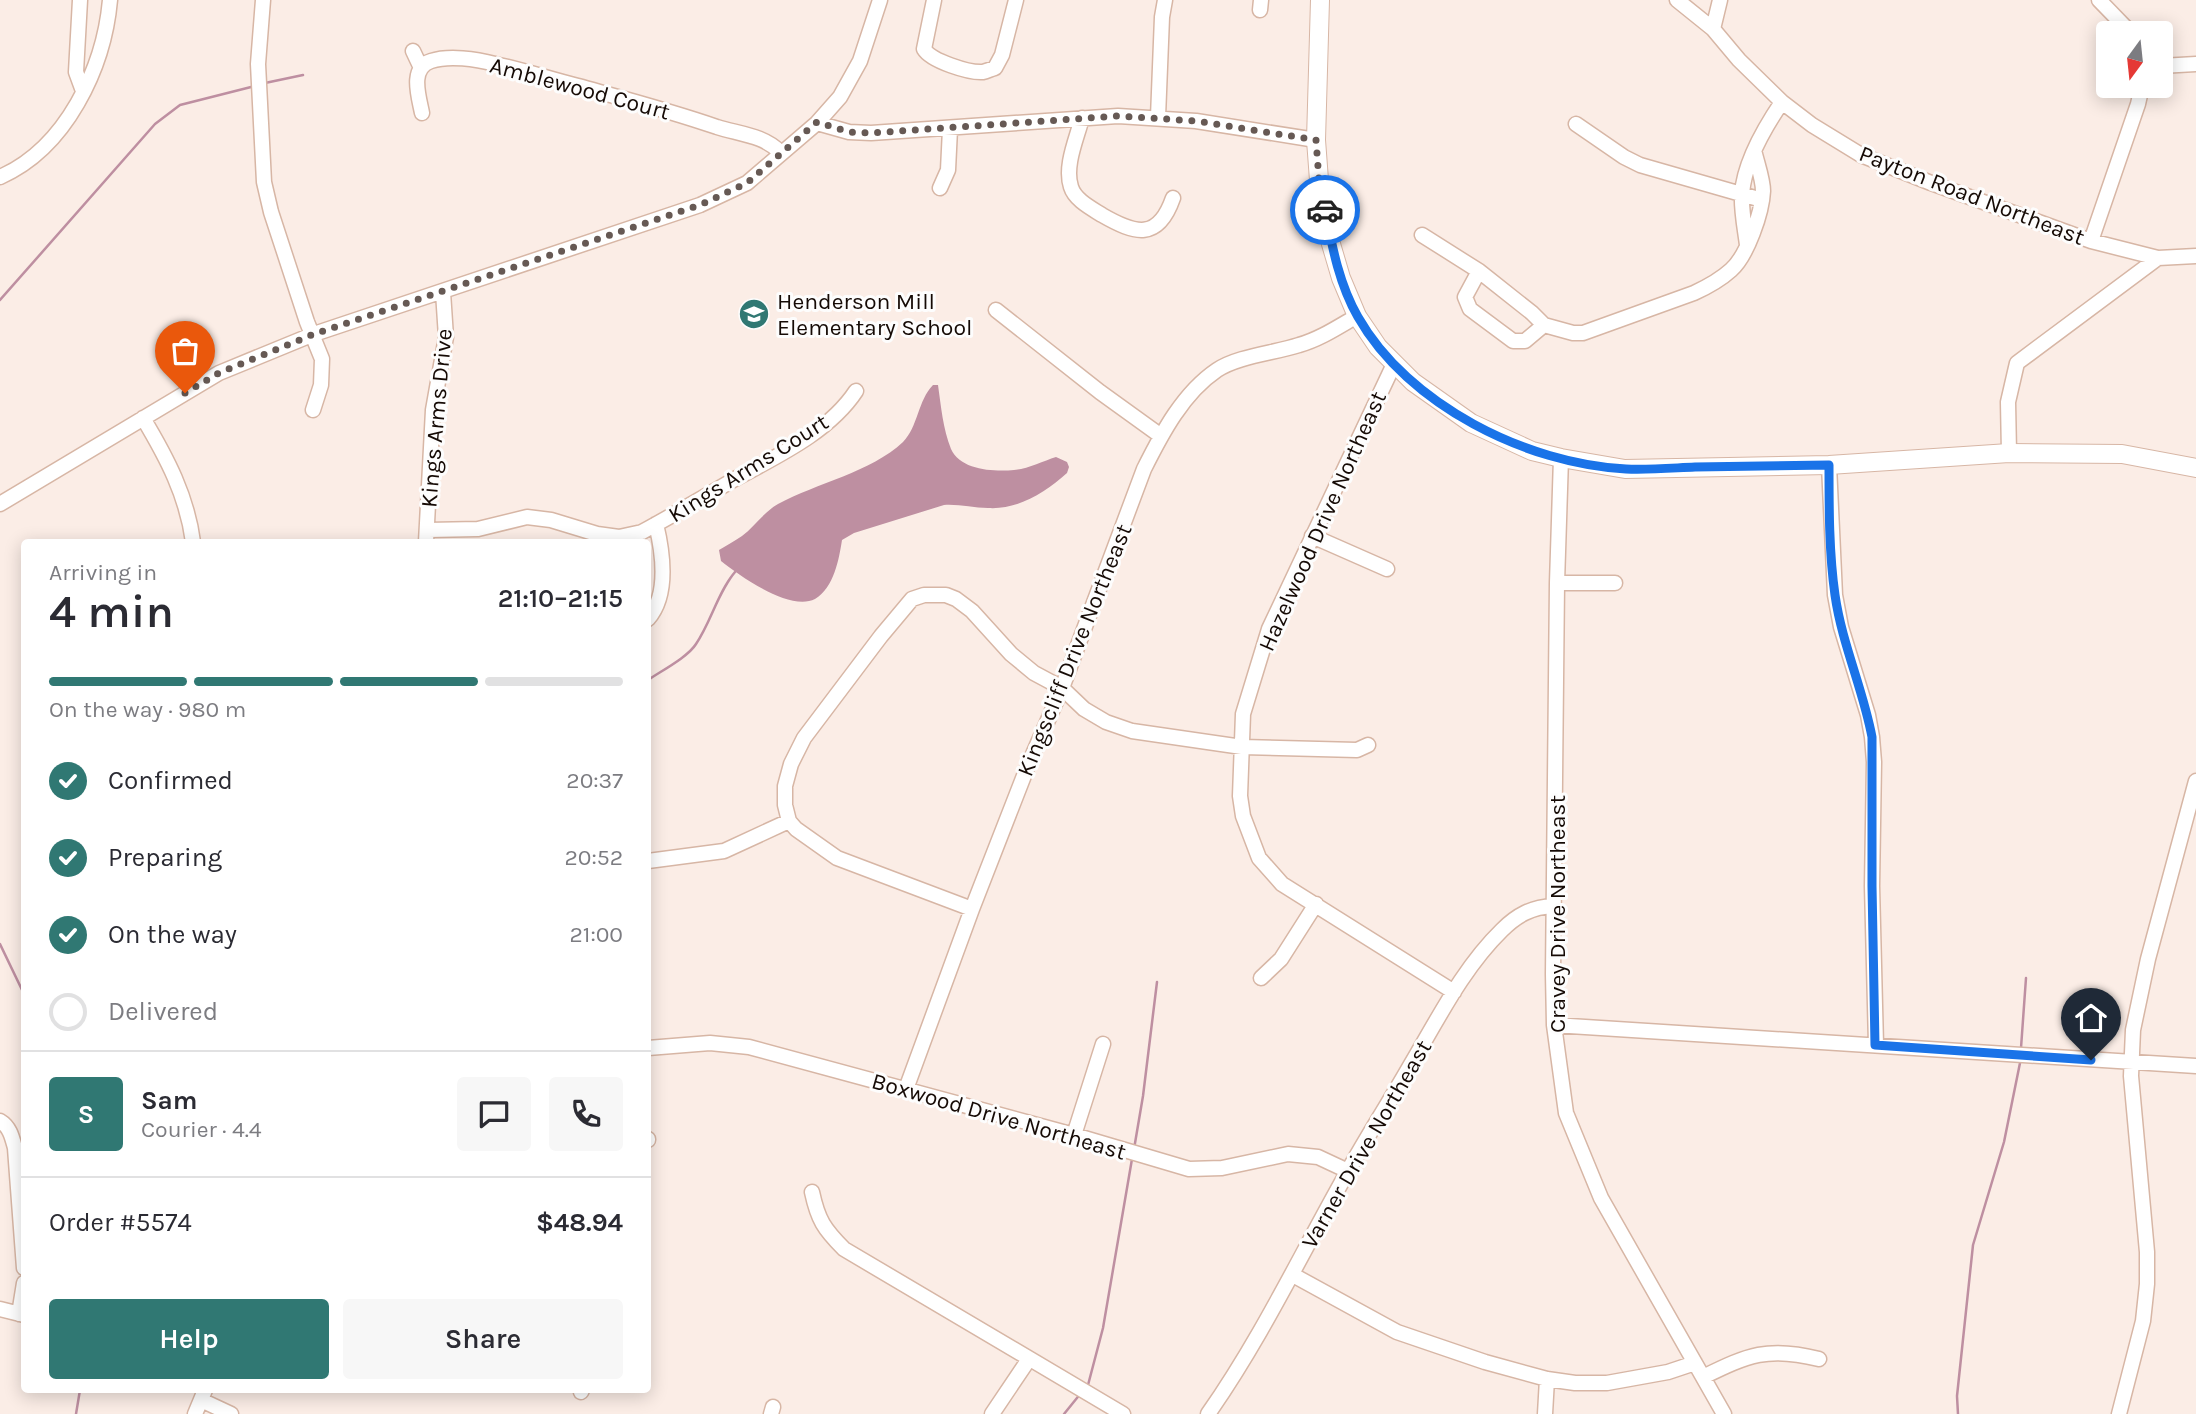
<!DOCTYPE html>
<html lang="en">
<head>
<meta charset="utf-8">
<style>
	body { margin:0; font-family:Karla,sans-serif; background:#f7f7f7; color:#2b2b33; height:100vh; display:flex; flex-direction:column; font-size:26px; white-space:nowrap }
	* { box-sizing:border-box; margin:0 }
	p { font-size:23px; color:#7c7c81 }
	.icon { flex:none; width:38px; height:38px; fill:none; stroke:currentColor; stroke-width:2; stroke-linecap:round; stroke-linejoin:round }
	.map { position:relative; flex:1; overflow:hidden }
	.details { position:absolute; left:21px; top:539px; width:630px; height:854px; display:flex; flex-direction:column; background:#fff; border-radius:7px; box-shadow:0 4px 18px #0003 }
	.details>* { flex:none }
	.needle { width:46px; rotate:195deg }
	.fabs { position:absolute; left:2096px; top:21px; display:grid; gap:14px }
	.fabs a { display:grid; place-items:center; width:77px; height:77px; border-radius:7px; background:#fff; box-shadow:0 4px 18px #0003; font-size:35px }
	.pin { position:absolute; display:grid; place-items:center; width:60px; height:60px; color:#fff; margin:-72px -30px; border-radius:50% 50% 50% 0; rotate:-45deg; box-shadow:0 0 7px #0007 }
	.pin .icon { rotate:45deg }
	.courier { position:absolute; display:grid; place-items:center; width:70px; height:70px; margin:-35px; border:5px solid #1a73e8; border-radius:50%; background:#fff; color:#222; box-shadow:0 2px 9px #0007 }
	.summary em { font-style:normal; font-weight:600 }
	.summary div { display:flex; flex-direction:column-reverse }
	.summary { display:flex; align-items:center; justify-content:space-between; height:119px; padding:0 28px }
	h1 { font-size:46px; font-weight:600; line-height:52px }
	.bar { display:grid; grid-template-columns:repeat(4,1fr); gap:10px 7px; align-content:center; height:84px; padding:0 28px }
	.bar i { height:9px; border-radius:5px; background:#e1e1e2 }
	.bar .current { background:#307873 }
	.bar p { grid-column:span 4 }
	.line { display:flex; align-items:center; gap:18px; padding:0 28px; border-top:2px solid #e1e1e2 }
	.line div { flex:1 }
	.round { display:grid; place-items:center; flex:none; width:74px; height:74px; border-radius:7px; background:#f7f7f7 }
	ol { padding:0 28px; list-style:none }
	li { display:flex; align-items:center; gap:21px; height:77px }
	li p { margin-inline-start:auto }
	li .icon { padding:7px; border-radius:50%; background:#307873; color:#fff; stroke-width:4 }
	li:last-child { color:#7c7c81 }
	li i { width:38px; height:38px; border:4px solid #e1e1e2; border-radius:50% }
	.cta { display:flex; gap:14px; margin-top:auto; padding:14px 28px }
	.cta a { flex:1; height:80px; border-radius:7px; background:#307873; color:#fff; font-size:28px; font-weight:600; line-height:80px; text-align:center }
	.cta a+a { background:#f7f7f7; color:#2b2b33 }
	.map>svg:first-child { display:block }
</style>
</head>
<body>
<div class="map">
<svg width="2196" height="1414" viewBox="0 0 2196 1414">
	<rect width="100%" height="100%" fill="#fbede6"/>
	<!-- water -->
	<path fill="#be8fa1" d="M933,385h5c3,21 5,44 13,64 9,21 43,23 63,21 14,-1 29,-9 42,-13l11,5 2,5 -2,6c-21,19 -49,37 -79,35 -15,0 -29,-4 -44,-3l-90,28 -12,7c-3,19 -8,48 -27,59 -25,13 -75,-23 -94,-38l-2,-11c8,-5 16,-9 23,-14 13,-10 22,-24 36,-32 39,-21 93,-32 125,-62 15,-15 15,-42 30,-57z"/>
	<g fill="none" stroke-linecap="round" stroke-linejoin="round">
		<!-- stream -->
		<path stroke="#be8fa1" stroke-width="2.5" d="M265,83l38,-8
			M0,300l155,-176 25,-19 75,-19
			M648,680c13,-9 40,-23 48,-36 15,-22 22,-52 39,-72
			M0,944l24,50
			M2021,1048l5,-70
			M1134,1149l9,-53 14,-114
			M1088,1385l15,-57 29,-169
			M76,1414l4,-24
			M1064,1414l17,-21
			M1958,1414l-1,-18 16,-151 31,-103 17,-84"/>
		<!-- minor casing -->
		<g stroke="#d7b6a5" stroke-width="17">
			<path id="minor" d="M80,0l-4,72 7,19
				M263,0l-5,64 6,118 7,30 36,110 15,37 -1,26 -8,25
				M934,0l-10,49c7,12 45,24 59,23 4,-1 8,-3 12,-4l7,-13 14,-55
				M1677,0l36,29 26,31 43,42 30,23 49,30 70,28 160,58 67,17 38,-2
				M2099,0l32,33
				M1260,10l1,-10
				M1713,29l7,-29
				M413,51l8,17
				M2161,66l35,-2
				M422,113c-3,-16 -13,-45 9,-52 18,-6 45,-2 64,3 28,6 55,15 83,22 47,13 93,25 139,41 22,7 47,8 64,26
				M1158,117l4,-100 3,-17
				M1082,118c-5,20 -18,48 -11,69 4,13 20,21 31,28 33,19 56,26 71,-17
				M817,123l32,9 22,1 247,-17 78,5 120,19
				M1576,124l48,33 16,8 122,35
				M0,177c66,-29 104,-109 110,-177
				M940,188l8,-18 2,-41
				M1422,235l57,36 53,42 12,12 29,8h10l111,-40c13,-6 26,-13 37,-23 16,-14 31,-57 32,-79 0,-11 -5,-25 -8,-37
				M2091,241l47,-137 4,-18
				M1747,245c-2,-16 -6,-35 -5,-51 2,-30 23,-67 40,-92
				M1479,271l-14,26 5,12 43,32h12l19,-16
				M996,310l104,82 61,44
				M1394,364l-125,265 -26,85 -3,82 3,20 16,42 23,26 172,108
				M143,418c24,40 44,78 50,124
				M2009,453l-1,-51 9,-39 141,-105
				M1561,458l-4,125 -4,391 1,51 12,88 35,85 123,216
				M1829,465l6,130 6,32 27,88 4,22 2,25 -2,124 4,159
				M0,504l219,-131 95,-39 386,-129 47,-22 70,-60 23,-26 20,-36 20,-61
				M428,530l50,-1 49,-12 24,3 46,14 22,3 23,-5c31,-17 62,-35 93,-53 42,-23 94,-47 121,-88
				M1312,536l75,33
				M426,542l7,-132 13,-73 -3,-45
				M1557,583h58
				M648,619c21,-24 15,-66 8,-95
				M648,861l76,-10 65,-30
				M972,909l-135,-51 -41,-29 -7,-8 -4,-16v-19l6,-22 13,-26 77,-102 31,-37 12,-4h22l10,4 16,12 39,43 23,19 28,15 22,21 22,13 26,9 110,16 115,3 11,-5
				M1261,978l20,-19 35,-55
				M1554,1025l642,41
				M648,1048l62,-5 39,4 325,88 115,34 33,-1 66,-14 30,3 30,14
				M906,1089l66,-180 55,-141 35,-80 82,-219c18,-36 39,-76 73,-99 21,-14 58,-17 82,-25 21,-6 39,-18 58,-29
				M0,1121c10,6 12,16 15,27l9,120
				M1074,1135l29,-91
				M648,1139v1
				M812,1192c6,28 12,37 32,57l279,165
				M1293,1275l104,57 88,30 62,17 28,4h32l61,-11 27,-9
				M0,1309l24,6
				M19,1314l5,-31
				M1703,1377c45,-22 65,-31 116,-18
				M581,1392l1,-2
				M201,1400l30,14
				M195,1414l10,-24
				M771,1414l2,-7
				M992,1414l37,-55
				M1208,1414c54,-77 94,-162 140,-243 20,-36 42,-70 62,-105 28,-47 53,-98 92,-136 15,-15 30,-23 51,-24
				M1545,1414l2,-35
				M2119,1414l24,-93 4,-37v-32l-16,-176 2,-46 15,-71 48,-178"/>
		</g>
		<!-- major casing -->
		<g stroke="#d7b6a5" stroke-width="20">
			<path id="major" d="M1320,0l-4,140 3,40 12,64 10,34 16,38 21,31 35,35 58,41 61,28 29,7 64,11 204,-4 180,-12 113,1 74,14"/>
		</g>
		<!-- minor -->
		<use href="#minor" stroke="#fff" stroke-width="14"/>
		<!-- major -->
		<use href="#major" stroke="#fff" stroke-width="18"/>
	</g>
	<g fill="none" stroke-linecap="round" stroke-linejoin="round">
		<!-- done -->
		<path stroke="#665954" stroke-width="7" stroke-dasharray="0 12.6" d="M185,393l34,-20 95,-39 386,-129 47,-22 70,-61 32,10 22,1 247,-17 78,5 120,19 3,40 6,30"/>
		<!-- route -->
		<path stroke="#1a73e8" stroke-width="9" d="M1325,210c7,36 14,74 33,107 50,88 169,147 268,152 23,1 46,-1 69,-2 45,-1 89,-1 134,-2 0,43 0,88 6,130 7,49 28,94 37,142v149l3,159 216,15"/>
	</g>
	<!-- icons -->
	<defs>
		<g id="school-disc" transform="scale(1.575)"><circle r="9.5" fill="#307873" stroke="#fdfdfd"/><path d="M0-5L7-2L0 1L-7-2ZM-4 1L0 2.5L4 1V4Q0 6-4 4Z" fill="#fff"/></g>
	</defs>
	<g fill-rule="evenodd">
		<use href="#school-disc" x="754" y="314"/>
	</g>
	<g text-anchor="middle" stroke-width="6" stroke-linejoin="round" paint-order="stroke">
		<!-- street labels -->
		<g font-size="23" fill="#150a05" stroke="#fdfdfd">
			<text transform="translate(580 88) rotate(15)" y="8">Amblewood Court</text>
			<text transform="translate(1972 195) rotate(21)" y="8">Payton Road Northeast</text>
			<text transform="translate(436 418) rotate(-85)" y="8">Kings Arms Drive</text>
			<text transform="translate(748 468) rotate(-32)" y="8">Kings Arms Court</text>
			<text transform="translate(1322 521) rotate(-66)" y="8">Hazelwood Drive Northeast</text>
			<text transform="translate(1074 650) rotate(-68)" y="8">Kingscliff Drive Northeast</text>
			<text transform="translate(1557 914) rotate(-90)" y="8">Cravey Drive Northeast</text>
			<text transform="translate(999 1116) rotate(16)" y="8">Boxwood Drive Northeast</text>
			<text transform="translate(1366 1144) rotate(-60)" y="8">Varner Drive Northeast</text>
		</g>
		<!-- poi labels -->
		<g font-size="23" fill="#150a05" stroke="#fdfdfd" text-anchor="start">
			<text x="777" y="309">Henderson Mill<tspan x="777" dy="26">Elementary School</tspan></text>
		</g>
	</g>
</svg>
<div class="fabs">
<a><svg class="needle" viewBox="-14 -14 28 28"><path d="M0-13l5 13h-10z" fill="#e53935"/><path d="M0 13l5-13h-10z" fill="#7c7c81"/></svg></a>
</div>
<div class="pin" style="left:185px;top:393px;background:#ea580c"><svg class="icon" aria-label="bag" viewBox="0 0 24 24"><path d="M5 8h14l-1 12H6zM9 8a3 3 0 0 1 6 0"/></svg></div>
<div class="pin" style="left:2091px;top:1060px;background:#1f2937"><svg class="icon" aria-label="home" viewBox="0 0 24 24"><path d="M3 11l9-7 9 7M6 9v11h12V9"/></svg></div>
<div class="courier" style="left:1325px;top:210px"><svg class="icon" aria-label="car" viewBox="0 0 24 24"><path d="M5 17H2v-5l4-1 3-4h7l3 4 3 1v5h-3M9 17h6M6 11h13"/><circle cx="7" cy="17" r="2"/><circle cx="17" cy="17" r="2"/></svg></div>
<section class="details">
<div class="summary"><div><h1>4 min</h1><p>Arriving in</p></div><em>21:10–21:15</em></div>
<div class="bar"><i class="current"></i><i class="current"></i><i class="current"></i><i></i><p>On the way · 980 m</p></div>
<ol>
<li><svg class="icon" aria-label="check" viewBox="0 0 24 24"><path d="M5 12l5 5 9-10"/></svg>Confirmed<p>20:37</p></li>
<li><svg class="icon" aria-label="check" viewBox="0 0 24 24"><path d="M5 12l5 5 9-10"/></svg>Preparing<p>20:52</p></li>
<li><svg class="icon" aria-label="check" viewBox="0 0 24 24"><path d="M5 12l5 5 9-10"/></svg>On the way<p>21:00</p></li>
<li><i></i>Delivered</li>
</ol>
<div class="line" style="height:126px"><b class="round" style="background:#307873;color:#fff">S</b><div><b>Sam</b><p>Courier · 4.4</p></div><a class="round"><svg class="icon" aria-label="chat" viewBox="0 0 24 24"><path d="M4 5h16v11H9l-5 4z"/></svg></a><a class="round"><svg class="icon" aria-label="phone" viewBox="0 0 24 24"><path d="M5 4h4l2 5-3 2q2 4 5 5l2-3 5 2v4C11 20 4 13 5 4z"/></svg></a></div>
<div class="line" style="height:91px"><div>Order #5574</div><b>$48.94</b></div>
<div class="cta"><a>Help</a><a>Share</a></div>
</section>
</div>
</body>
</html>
